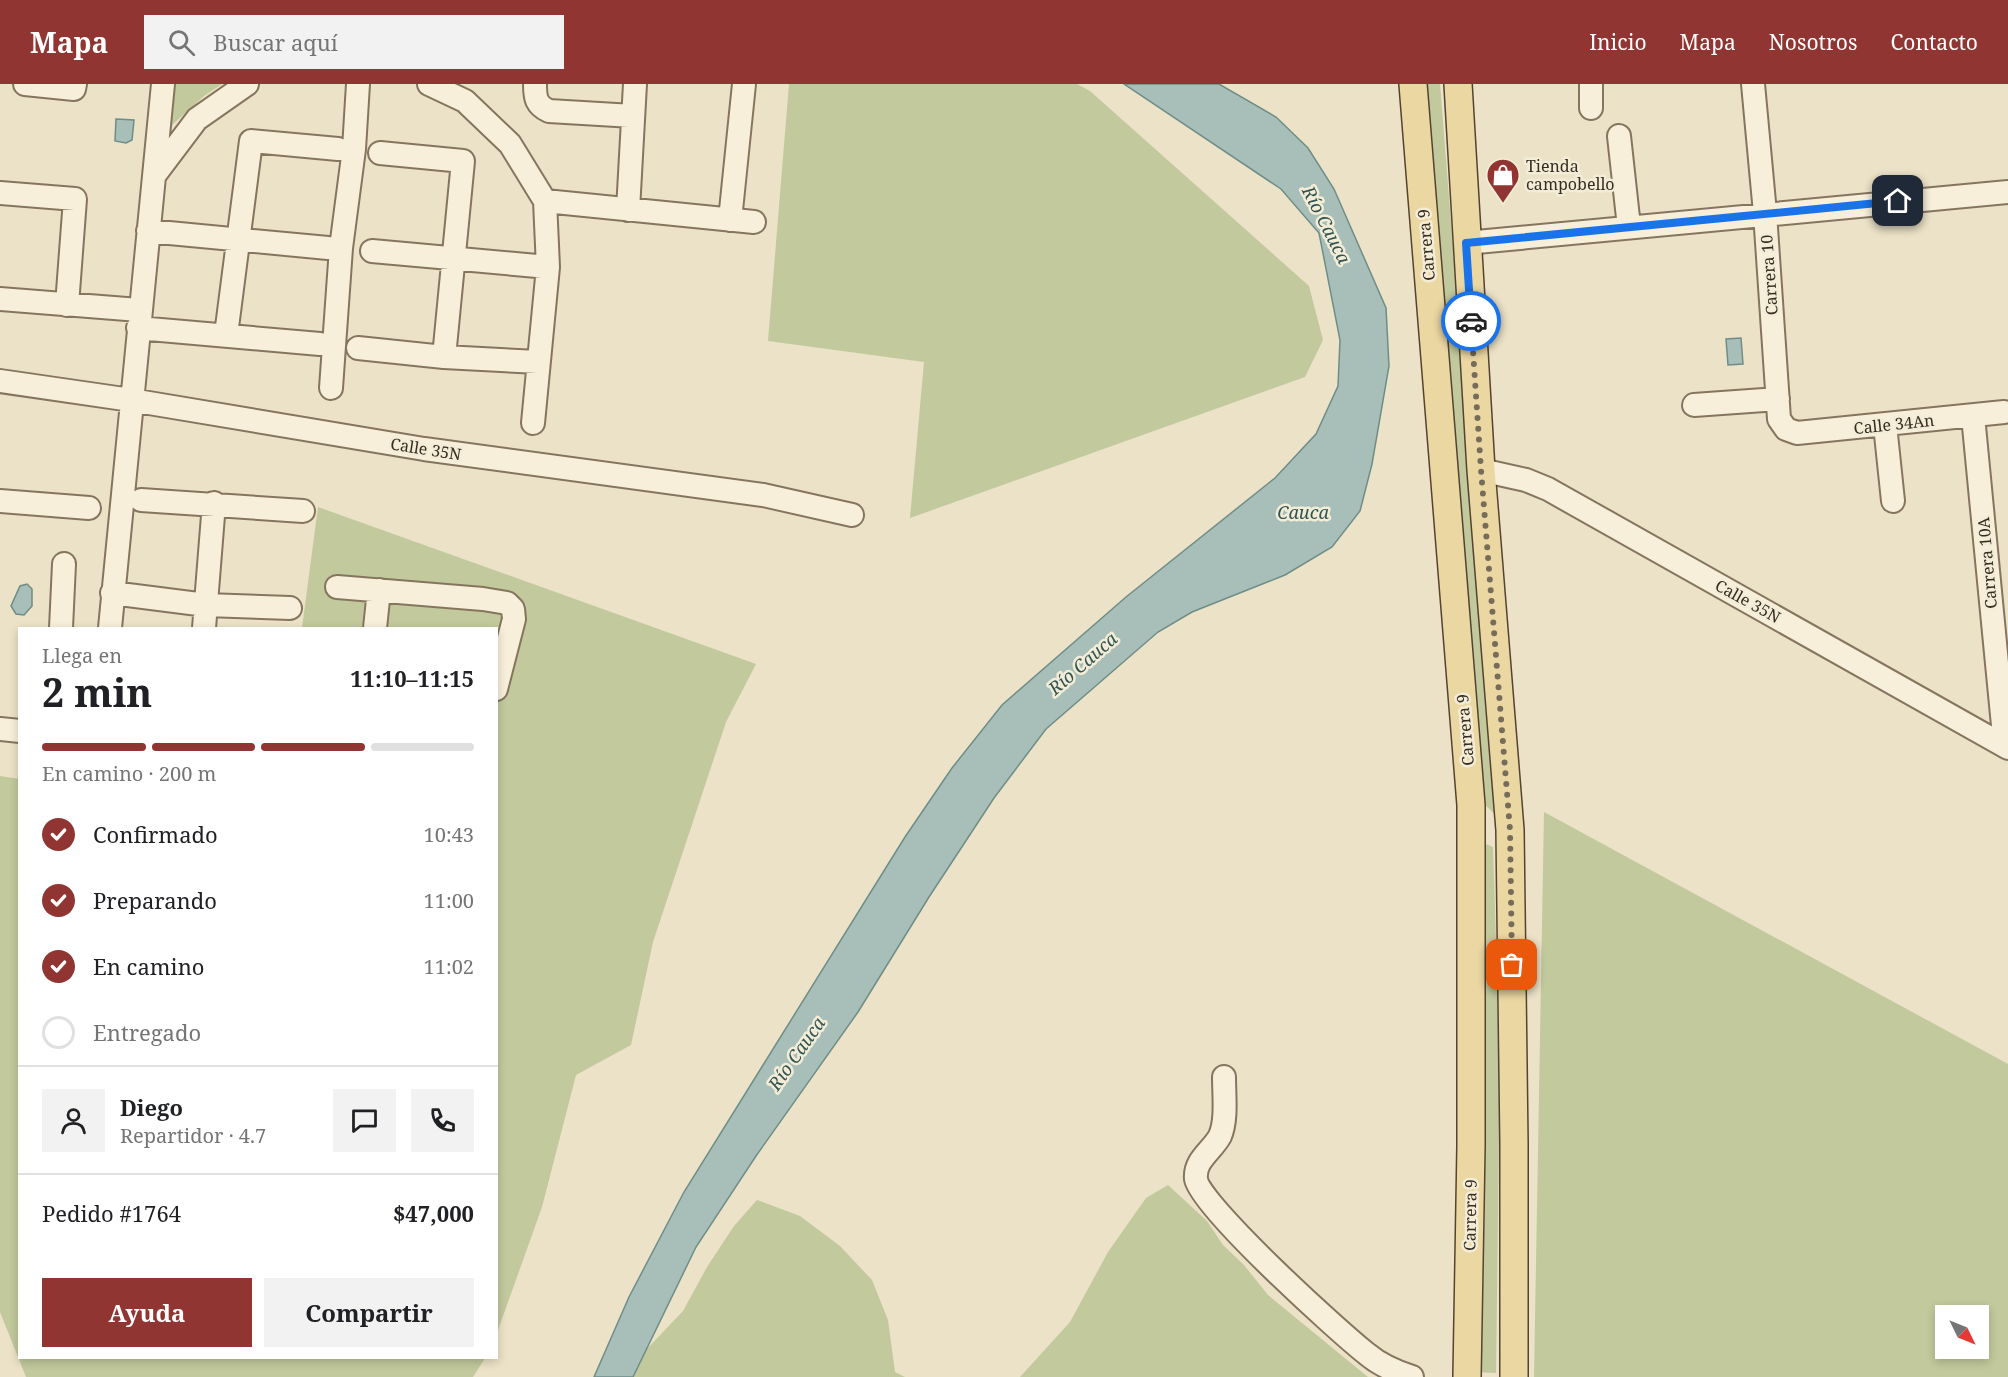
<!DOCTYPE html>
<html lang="es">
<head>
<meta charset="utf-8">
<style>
	body { margin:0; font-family:"Noto Serif",serif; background:#f2f2f2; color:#202124; height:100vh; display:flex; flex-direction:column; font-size:22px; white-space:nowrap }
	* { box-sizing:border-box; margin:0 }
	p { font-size:20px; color:#757577 }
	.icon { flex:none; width:33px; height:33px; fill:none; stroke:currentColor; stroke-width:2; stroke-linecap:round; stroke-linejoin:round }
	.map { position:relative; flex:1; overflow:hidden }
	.sheet { position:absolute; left:18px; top:543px; width:480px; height:732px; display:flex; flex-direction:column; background:#fff; border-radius:0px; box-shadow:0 3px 9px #0003 }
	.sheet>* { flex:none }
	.needle { width:39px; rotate:133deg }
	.controls { position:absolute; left:1935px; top:1221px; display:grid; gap:12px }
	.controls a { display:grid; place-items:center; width:54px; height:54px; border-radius:0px; background:#fff; box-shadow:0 3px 9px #0003; font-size:30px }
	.pin { position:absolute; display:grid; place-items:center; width:51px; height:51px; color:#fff; margin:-26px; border-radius:12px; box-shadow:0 3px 9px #0006 }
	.courier { position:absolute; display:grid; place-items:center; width:60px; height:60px; margin:-30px; border:4px solid #1a73e8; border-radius:50%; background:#fff; color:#222; box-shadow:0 2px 8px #0007 }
	.headline em { font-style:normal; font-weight:700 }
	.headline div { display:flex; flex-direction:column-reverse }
	.headline { display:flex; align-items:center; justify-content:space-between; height:102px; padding:0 24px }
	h1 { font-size:39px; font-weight:700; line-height:45px }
	.bar { display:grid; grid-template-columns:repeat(4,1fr); gap:9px 6px; align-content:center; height:72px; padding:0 24px }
	.bar i { height:8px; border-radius:4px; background:#e0e0e0 }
	.bar .selected { background:#903532 }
	.bar p { grid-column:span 4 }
	.line { display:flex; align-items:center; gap:15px; padding:0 24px; border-top:2px solid #e0e0e0 }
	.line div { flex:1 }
	.round { display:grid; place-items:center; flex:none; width:63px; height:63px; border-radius:0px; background:#f2f2f2 }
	ol { padding:0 24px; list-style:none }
	li { display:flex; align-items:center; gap:18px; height:66px }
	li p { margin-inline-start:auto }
	li .icon { padding:6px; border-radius:50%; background:#903532; color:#fff; stroke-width:4 }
	li:last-child { color:#757577 }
	li i { width:33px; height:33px; border:3px solid #e0e0e0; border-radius:50% }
	.primary-button { display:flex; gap:12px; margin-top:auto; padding:12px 24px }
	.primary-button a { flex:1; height:69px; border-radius:0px; background:#903532; color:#fff; font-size:24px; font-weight:700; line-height:69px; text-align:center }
	.primary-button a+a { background:#f2f2f2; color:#202124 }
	header { display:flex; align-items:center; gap:36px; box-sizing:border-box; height:84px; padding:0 30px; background:#903532; color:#fff }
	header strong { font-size:28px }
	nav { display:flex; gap:33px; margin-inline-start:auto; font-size:21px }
	.search { width:420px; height:54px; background:#f2f2f2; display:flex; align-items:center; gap:15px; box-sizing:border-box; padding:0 21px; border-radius:0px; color:#757577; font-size:22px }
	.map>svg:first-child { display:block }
</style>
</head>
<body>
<header>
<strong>Mapa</strong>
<div class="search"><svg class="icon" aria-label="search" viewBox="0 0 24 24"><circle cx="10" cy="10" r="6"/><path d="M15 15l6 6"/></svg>Buscar aquí</div>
<nav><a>Inicio</a><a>Mapa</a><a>Nosotros</a><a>Contacto</a></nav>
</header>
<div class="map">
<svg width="2008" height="1293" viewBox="0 0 2008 1293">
	<rect width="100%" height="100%" fill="#ebe2c7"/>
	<!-- green -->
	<path fill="#c2c99c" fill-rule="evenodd" d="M174,0h48l-18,12 -33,30z
		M789,0h288l13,7 219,195 14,54 -18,37 -395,141 14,-156 -156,-21z
		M1424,0h16l58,733 -13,-12 -35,-434 -16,-146z
		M318,423l438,157 -30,58 -73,220 -22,103 -55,30 -34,132 -45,126 -1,-705h-194z
		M0,692l20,3v579h465l-12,19h-447l-26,-65z
		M1544,728l464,252v313h-474zM1946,1232h32v32h-32z
		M1481,758l12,5 7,218 -4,308 -21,-1z
		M1168,1101l39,36 16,24 21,20 24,30 100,82h-348l50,-55 38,-70 38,-54z
		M757,1116l43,16 40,30 32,34 16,40 7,52 10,5h-272l11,-25 39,-41 24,-44 27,-41z"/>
	<!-- water -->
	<path fill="#a8bfb9" stroke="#6f8d87" stroke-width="1.5" d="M1124,0h95l57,33 32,31 26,41 52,119 3,58 -17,98 -12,47 -28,36 -47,28 -93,37 -34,20 -112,97 -52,69 -65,99 -71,115 -102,144 -60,91 -63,130h-39l35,-80 55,-105 221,-355 47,-69 50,-63 124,-108 149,-119 41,-44 22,-48 2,-46 -21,-107 -38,-44z
		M116,35l18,1 -2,20 -6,3 -11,-2z
		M1741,254l2,26 -15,1 -2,-26z
		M27,500l5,5v17l-8,9 -8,-1 -5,-8 9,-20z"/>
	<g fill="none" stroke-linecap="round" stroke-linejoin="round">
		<!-- minor casing -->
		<g stroke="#86755e" stroke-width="26">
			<path id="minor" d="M25,0l49,5 1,-5
				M429,0l36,17 45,43 35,57 3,66 -15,156
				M535,0c0,14 1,21 14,27l84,5
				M1591,0v24
				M1753,0l12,129 14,206 7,10 11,4 207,-21
				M1619,52l10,91
				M380,69l83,8 -19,196
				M154,92l43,-57 50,-35
				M0,109l75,6 -8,106
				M545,117l209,21
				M628,126l7,-126
				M730,136l14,-136
				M148,147l180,17
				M1466,159l542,-51
				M372,167l176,16
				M0,215l139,11
				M138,244l182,16
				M226,251l25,-194 87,8
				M358,264l86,9 94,5
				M0,297l131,19 293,49 339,46 89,20
				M331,304l10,-140 13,-99 4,-65
				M1694,321l84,-6
				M1973,332l32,330
				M1885,341l8,76
				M1481,386l45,10 22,9 460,259
				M141,416l162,11
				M0,417l89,7
				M337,503l146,12 24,4 6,6 1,10 -18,70
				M112,509l94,12 84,3
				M61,544l3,-64
				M110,544l53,-544
				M204,544l10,-125
				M375,544l4,-38
				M0,645l20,2
				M1224,993c0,18 3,43 -4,59 -8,15 -26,24 -24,43 3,26 144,154 171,175 13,11 29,18 45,23"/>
		</g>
		<!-- major casing -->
		<g stroke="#544332" stroke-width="30">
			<path id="major" d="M1413,0l58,721v341l-4,231
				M1458,0l23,386 29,360 4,314v233"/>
		</g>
		<!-- minor -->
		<use href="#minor" stroke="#f7efda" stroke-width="22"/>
		<!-- major -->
		<use href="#major" stroke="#ebd7a2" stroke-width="27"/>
	</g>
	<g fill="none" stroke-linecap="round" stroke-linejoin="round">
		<!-- done -->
		<path stroke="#766c5a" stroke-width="6" stroke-dasharray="0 10.8" d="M1471,237l10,149 29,360 2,135"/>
		<!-- route -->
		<path stroke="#1a73e8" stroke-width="8" d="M1471,237l-5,-78 432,-42"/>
	</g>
	<!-- icons -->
	<defs>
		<g id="shop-pin" transform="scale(1.725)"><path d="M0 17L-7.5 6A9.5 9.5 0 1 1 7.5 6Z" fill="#903532" stroke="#f3ecd6"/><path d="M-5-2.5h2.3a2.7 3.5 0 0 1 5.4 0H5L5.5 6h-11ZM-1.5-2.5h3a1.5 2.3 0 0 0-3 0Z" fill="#fff"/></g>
	</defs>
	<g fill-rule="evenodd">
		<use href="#shop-pin" x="1503" y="91"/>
	</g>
	<g text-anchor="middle" stroke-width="5" stroke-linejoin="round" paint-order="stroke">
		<!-- poi labels -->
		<g font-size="16" fill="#372c20" stroke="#f3ecd6" text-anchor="start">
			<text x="1526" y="88">Tienda<tspan x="1526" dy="18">campobello</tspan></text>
		</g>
		<!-- street labels -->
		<g font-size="16" fill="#372c20" stroke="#f3ecd6">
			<text transform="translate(1426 161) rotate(-95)" y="6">Carrera 9</text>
			<text transform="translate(1769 191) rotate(-94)" y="6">Carrera 10</text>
			<text transform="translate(1894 340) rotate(-6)" y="6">Calle 34An</text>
			<text transform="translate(426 365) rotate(9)" y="6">Calle 35N</text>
			<text transform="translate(1987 479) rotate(-95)" y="6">Carrera 10A</text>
			<text transform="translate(1748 517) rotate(29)" y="6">Calle 35N</text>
			<text transform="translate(1465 646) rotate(-95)" y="6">Carrera 9</text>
			<text transform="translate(1470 1131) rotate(-89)" y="6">Carrera 9</text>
		</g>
		<!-- water labels -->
		<g font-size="18" font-style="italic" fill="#315655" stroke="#f3ecd6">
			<text transform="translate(1326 141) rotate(63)" y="6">Río Cauca</text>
			<text x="1303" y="435">Cauca</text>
			<text transform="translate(1083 580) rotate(-41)" y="6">Río Cauca</text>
			<text transform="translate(797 970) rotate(-55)" y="6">Río Cauca</text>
		</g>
	</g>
</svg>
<div class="controls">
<a><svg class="needle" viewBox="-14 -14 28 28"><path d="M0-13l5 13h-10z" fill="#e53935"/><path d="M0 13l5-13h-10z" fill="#757577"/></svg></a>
</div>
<div class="pin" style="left:1512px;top:881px;background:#ea580c"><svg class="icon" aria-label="bag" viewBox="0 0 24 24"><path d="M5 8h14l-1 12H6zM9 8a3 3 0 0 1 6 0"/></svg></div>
<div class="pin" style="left:1898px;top:117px;background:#1f2937"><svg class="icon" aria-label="home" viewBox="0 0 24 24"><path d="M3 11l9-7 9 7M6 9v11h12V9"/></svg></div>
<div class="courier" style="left:1471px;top:237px"><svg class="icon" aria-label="car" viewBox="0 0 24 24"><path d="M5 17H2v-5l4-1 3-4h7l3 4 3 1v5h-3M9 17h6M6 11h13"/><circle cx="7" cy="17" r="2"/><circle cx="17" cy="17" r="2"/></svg></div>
<section class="sheet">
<div class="headline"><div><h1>2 min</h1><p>Llega en</p></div><em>11:10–11:15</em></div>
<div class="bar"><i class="selected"></i><i class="selected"></i><i class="selected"></i><i></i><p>En camino · 200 m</p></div>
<ol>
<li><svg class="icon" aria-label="check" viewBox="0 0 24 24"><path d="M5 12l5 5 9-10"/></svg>Confirmado<p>10:43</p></li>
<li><svg class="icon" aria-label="check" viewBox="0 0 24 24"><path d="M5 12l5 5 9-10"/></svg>Preparando<p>11:00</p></li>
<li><svg class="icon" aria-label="check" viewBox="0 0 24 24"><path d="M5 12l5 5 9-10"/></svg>En camino<p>11:02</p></li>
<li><i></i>Entregado</li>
</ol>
<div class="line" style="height:108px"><a class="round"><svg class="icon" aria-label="person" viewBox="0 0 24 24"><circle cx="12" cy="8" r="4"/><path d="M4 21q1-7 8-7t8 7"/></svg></a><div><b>Diego</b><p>Repartidor · 4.7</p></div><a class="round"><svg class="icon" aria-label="chat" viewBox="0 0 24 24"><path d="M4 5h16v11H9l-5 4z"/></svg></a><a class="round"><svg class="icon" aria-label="phone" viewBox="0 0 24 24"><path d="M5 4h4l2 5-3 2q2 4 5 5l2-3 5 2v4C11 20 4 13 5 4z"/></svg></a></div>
<div class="line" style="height:78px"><div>Pedido #1764</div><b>$47,000</b></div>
<div class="primary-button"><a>Ayuda</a><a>Compartir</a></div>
</section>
</div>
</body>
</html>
